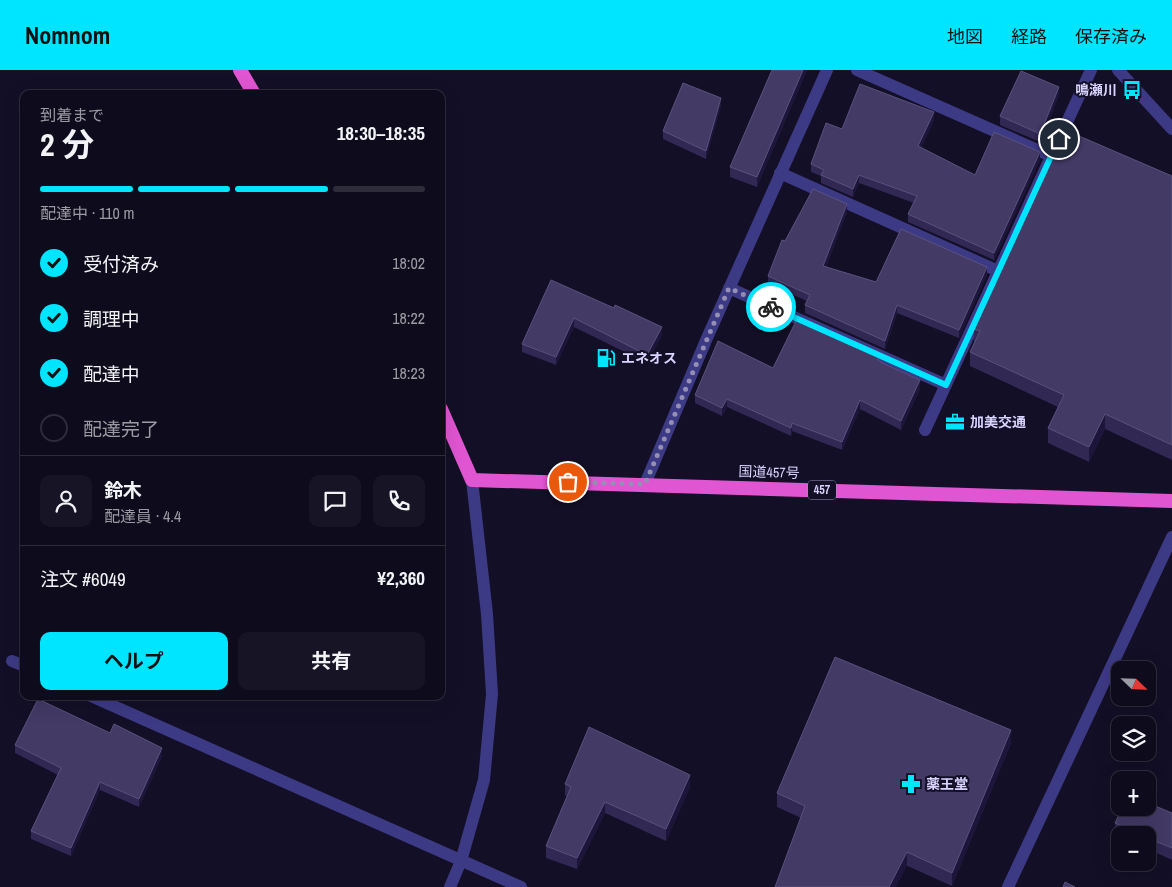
<!DOCTYPE html>
<html lang="ja">
<head>
<meta charset="utf-8">
<style>
	body { margin:0; font-family:"Archivo Narrow","Noto Sans JP",sans-serif; background:#171425; color:#f1f3f6; height:100vh; display:flex; flex-direction:column; font-size:19px; white-space:nowrap }
	* { box-sizing:border-box; margin:0 }
	p { font-size:16px; color:#9b9ba3 }
	.icon { flex:none; width:28px; height:28px; fill:none; stroke:currentColor; stroke-width:2; stroke-linecap:round; stroke-linejoin:round }
	.map { position:relative; flex:1; overflow:hidden }
	.details { position:absolute; left:20px; top:20px; width:425px; height:610px; display:flex; flex-direction:column; background:#0e0b1c; border-radius:10px; box-shadow:0 5px 20px #0002,0 0 0 1px #2e2b3b }
	.details>* { flex:none }
	.needle { width:32px; rotate:113deg }
	.tools { position:absolute; left:1111px; top:591px; display:grid; gap:10px }
	.tools a { display:grid; place-items:center; width:45px; height:45px; border-radius:10px; background:#0e0b1c; box-shadow:0 5px 20px #0002,0 0 0 1px #2e2b3b; font-size:25px }
	.pin { position:absolute; display:grid; place-items:center; width:42px; height:42px; color:#fff; margin:-21px; border:2px solid #fff; border-radius:50%; box-shadow:0 1px 5px #0007 }
	.courier { position:absolute; display:grid; place-items:center; width:50px; height:50px; margin:-25px; border:4px solid #00e5ff; border-radius:50%; background:#fff; color:#222; box-shadow:0 1px 6px #0007 }
	.headline em { font-style:normal; font-weight:700 }
	.headline div { display:flex; flex-direction:column-reverse }
	.headline { display:flex; align-items:center; justify-content:space-between; height:85px; padding:0 20px }
	h1 { font-size:32px; font-weight:700; line-height:38px }
	.bar { display:grid; grid-template-columns:repeat(4,1fr); gap:8px 5px; align-content:center; height:60px; padding:0 20px }
	.bar i { height:6px; border-radius:4px; background:#2e2b3b }
	.bar .on { background:#00e5ff }
	.bar p { grid-column:span 4 }
	.line { display:flex; align-items:center; gap:12px; padding:0 20px; border-top:1px solid #2e2b3b }
	.line div { flex:1 }
	.round { display:grid; place-items:center; flex:none; width:52px; height:52px; border-radius:10px; background:#171425 }
	ol { padding:0 20px; list-style:none }
	li { display:flex; align-items:center; gap:15px; height:55px }
	li p { margin-inline-start:auto }
	li .icon { padding:5px; border-radius:50%; background:#00e5ff; color:#111; stroke-width:4 }
	li:last-child { color:#9b9ba3 }
	li i { width:28px; height:28px; border:2px solid #2e2b3b; border-radius:50% }
	.primary-button { display:flex; gap:10px; margin-top:auto; padding:10px 20px }
	.primary-button a { flex:1; height:58px; border-radius:10px; background:#00e5ff; color:#111; font-size:20px; font-weight:700; line-height:58px; text-align:center }
	.primary-button a+a { background:#171425; color:#f1f3f6 }
	header { display:flex; align-items:center; gap:30px; box-sizing:border-box; height:70px; padding:0 25px; background:#00e5ff; color:#111 }
	header strong { font-size:24px }
	nav { display:flex; gap:28px; margin-inline-start:auto; font-size:18px }
	.map>svg:first-child { display:block }
</style>
</head>
<body>
<header>
<strong>Nomnom</strong>
<nav><a>地図</a><a>経路</a><a>保存済み</a></nav>
</header>
<div class="map">
<svg width="1172" height="817" viewBox="0 0 1172 817">
	<rect width="100%" height="100%" fill="#130f26"/>
	<g fill="none" stroke-linecap="round" stroke-linejoin="round">
		<!-- minor -->
		<path stroke="#3d3a85" stroke-width="12" d="M857,0l194,86
			M1118,0l54,59
			M780,103l218,98
			M729,218l217,97
			M925,360l166,-360
			M645,414l62,-146 120,-268
			M12,591l12,5
			M91,626l430,191
			M1008,817l164,-350"/>
		<!-- tertiary -->
		<path stroke="#3d3a85" stroke-width="12" d="M450,817l11,-26 23,-81 8,-86 -5,-80 -15,-134"/>
		<!-- trunk -->
		<path stroke="#e055d1" stroke-width="14" d="M240,0l14,24
			M441,339l31,71 700,21"/>
	</g>
	<!-- wall -->
	<path fill="#312854" d="M772,0h35l-50,117 -27,-10v-10z
		M1059,25l-13,33 4,11 -3,6 -47,-20v-9z
		M721,36l-15,53 -43,-20v-8z
		M934,50l-13,28 54,27 65,-15 -46,100 -86,-38v-8l6,-11 -55,-20 -6,14 -32,-14v-7l-10,-4v-8l31,-35z
		M1172,106v284l-67,-31 -16,33 -41,-19v-15l10,-21 -88,-41v-14l4,-9v-14z
		M847,142l-21,55 50,15 111,-7 -28,63 -62,-25 -12,36 -80,-36v-8l2,-4 -39,-17v-8l17,-35z
		M551,210l111,55 -15,28 -73,-36 -18,38 -34,-13v-8z
		M879,291l41,28 -19,41 -41,-21 -18,41 -50,-19 -1,5 -64,-29 -5,9 -27,-13v-8l78,-27z
		M1011,673l-59,143 -175,-79v-14z
		M15,675l147,11 -23,51 -39,-17 -29,66 -40,-17v-8l27,-56 -43,-22z
		M565,714l125,3 -24,54 -61,-28 -28,56 -31,-11v-12l21,-50 -2,-1z
		M1172,743v47l-24,-11v-14h-28v2l-5,-2v-12z"/>
	<!-- shaded-wall -->
	<path fill="#1d163a" d="M803,0h4l-50,117v-10z
		M1059,17v8l-16,40v-8z
		M721,28v8l-15,53v-8z
		M934,42v8l-16,34v-8z
		M1050,60v9l-3,6v-8z
		M1040,82v8l-46,100v-7z
		M859,105v8l-6,14v-8z
		M847,134v8l-24,62v-8z
		M987,197v8l-28,63v-8z
		M897,235v8l-12,36v-8z
		M574,248v9l-18,38v-8z
		M662,257v8l-15,28v-8z
		M920,310v9l-19,41v-9z
		M727,329v8l-5,9v-8z
		M860,330v9l-18,41v-8z
		M1105,344v15l-16,33v-15z
		M792,353v8l-1,5v-8z
		M1011,660v13l-59,143v-13z
		M162,678v8l-23,51v-8z
		M690,705v12l-24,54v-12z
		M100,712v8l-29,66v-8z
		M605,732v11l-28,56v-11z
		M907,782v14l-11,21h-7z"/>
	<!-- building -->
	<path fill="#433a66" stroke="#5a527e" d="M772,0h31l-46,107 -27,-10z
		M1021,1l38,16 -16,40 7,3 -3,7 -47,-21z
		M683,13l38,15 -15,53 -43,-20z
		M860,14l74,28 -16,34 57,29 19,-43 46,20 -46,101 -86,-39 9,-18 -58,-21 -6,14 -32,-14 3,-5 -13,-6 15,-41 16,6z
		M1065,60l107,46v269l-67,-31 -16,33 -41,-19 16,-33 -94,-43 10,-21 -6,-2z
		M813,119l34,15 -24,62 53,16 25,-53 86,38 -28,63 -62,-25 -12,36 -80,-36 5,-10 -42,-19 14,-36 3,1z
		M551,210l63,28 1,-3 47,22 -15,28 -73,-37 -18,39 -34,-13z
		M797,249l82,37 -1,4 4,3 38,17 -19,41 -41,-21 -18,42 -50,-19 -1,5 -64,-29 -5,9 -27,-13 23,-54 55,27z
		M835,587l176,73 -59,143 -45,-21 -18,35h-114l30,-81 -28,-13z
		M38,629l72,34 4,-9 48,24 -23,51 -39,-17 -29,66 -40,-17 30,-63 -46,-23z
		M589,657l101,48 -24,54 -61,-27 -28,56 -31,-12 25,-59 -6,-3z
		M1148,733l24,10v35l-24,-10v-3h-6l-27,-12 7,-15h26z
		M1065,812l10,5h-12z"/>
	<g fill="none" stroke-linecap="round" stroke-linejoin="round">
		<!-- done -->
		<path stroke="#948fb3" stroke-width="5" stroke-dasharray="0 9" d="M568,412l77,2 84,-196 42,19"/>
		<!-- route -->
		<path stroke="#00e5ff" stroke-width="6" d="M771,237l175,78 113,-246"/>
	</g>
	<!-- icons -->
	<defs>
		<g id="bus-bare" transform="scale(1.5)"><path d="M-5-6H5V4H4V6H2V4H-2V6H-4V4H-5ZM-3.5-4V0h7V-4ZM-3.5 1.2v1.5H-2V1.2ZM2 1.2v1.5H3.5V1.2Z" fill="#00e5ff" stroke="#130f26" stroke-width="2.5" paint-order="stroke"/></g>
		<g id="fuel-bare" transform="scale(1.5)"><path d="M-5.5-6h7V0h2V4h1.3V-2.5L3-4.5l.8-.8L6-3V5H2.5V1h-1V6h-7ZM-4.2-4.7v3.2H.2V-4.7Z" fill="#00e5ff" stroke="#130f26" stroke-width="2.5" paint-order="stroke"/></g>
		<g id="office-bare" transform="scale(1.5)"><path d="M-6-3h4V-5.5h4V-3h4V5H-6ZM-1-4.5V-3h2v-1.5ZM-6 0V1H6V0Z" fill="#00e5ff" stroke="#130f26" stroke-width="2.5" paint-order="stroke"/></g>
		<g id="pharmacy-bare" transform="scale(1.5)"><path d="M-2-6h4v4h4v4h-4v4h-4v-4h-4v-4h4Z" fill="#00e5ff" stroke="#130f26" stroke-width="2.5" paint-order="stroke"/></g>
	</defs>
	<g fill-rule="evenodd">
		<use href="#bus-bare" x="1132" y="20"/>
		<use href="#fuel-bare" x="606" y="288"/>
		<use href="#office-bare" x="955" y="352"/>
		<use href="#pharmacy-bare" x="911" y="714"/>
	</g>
	<g text-anchor="middle" stroke-width="4" stroke-linejoin="round" paint-order="stroke">
		<!-- shield labels -->
		<rect fill="#130f26" stroke="#9e99be" stroke-width="1" x="808" y="410.5" width="28" height="19" rx="4"/>
		<g font-size="12" font-weight="bold" fill="#d9d4ff">
			<text x="822" y="424">457</text>
		</g>
		<!-- poi labels -->
		<g font-size="14" font-weight="bold" fill="#d9d4ff" stroke="#130f26" text-anchor="start">
			<text x="1117" y="25" text-anchor="end">鳴瀬川</text>
			<text x="621" y="293">エネオス</text>
			<text x="970" y="357">加美交通</text>
			<text x="926" y="719">薬王堂</text>
		</g>
		<!-- street labels -->
		<g font-size="14" fill="#d9d4ff" stroke="#130f26">
			<text transform="translate(769 402) rotate(2)" y="5">国道457号</text>
		</g>
	</g>
</svg>
<div class="tools">
<a><svg class="needle" viewBox="-14 -14 28 28"><path d="M0-13l5 13h-10z" fill="#e53935"/><path d="M0 13l5-13h-10z" fill="#9b9ba3"/></svg></a>
<a><svg class="icon" aria-label="layers" viewBox="0 0 24 24"><path d="M12 4l9 5-9 5-9-5zM3 14l9 5 9-5"/></svg></a>
<a>+</a>
<a>−</a>
</div>
<div class="pin" style="left:568px;top:412px;background:#ea580c"><svg class="icon" aria-label="bag" viewBox="0 0 24 24"><path d="M5 8h14l-1 12H6zM9 8a3 3 0 0 1 6 0"/></svg></div>
<div class="pin" style="left:1059px;top:69px;background:#1f2937"><svg class="icon" aria-label="home" viewBox="0 0 24 24"><path d="M3 11l9-7 9 7M6 9v11h12V9"/></svg></div>
<div class="courier" style="left:771px;top:237px"><svg class="icon" aria-label="bike" viewBox="0 0 24 24"><circle cx="6" cy="16" r="4"/><circle cx="18" cy="16" r="4"/><path d="M6 16l4-8h5l3 8M10 8l3 8H6M13 5h3"/></svg></div>
<section class="details">
<div class="headline"><div><h1>2 分</h1><p>到着まで</p></div><em>18:30–18:35</em></div>
<div class="bar"><i class="on"></i><i class="on"></i><i class="on"></i><i></i><p>配達中 · 110 m</p></div>
<ol>
<li><svg class="icon" aria-label="check" viewBox="0 0 24 24"><path d="M5 12l5 5 9-10"/></svg>受付済み<p>18:02</p></li>
<li><svg class="icon" aria-label="check" viewBox="0 0 24 24"><path d="M5 12l5 5 9-10"/></svg>調理中<p>18:22</p></li>
<li><svg class="icon" aria-label="check" viewBox="0 0 24 24"><path d="M5 12l5 5 9-10"/></svg>配達中<p>18:23</p></li>
<li><i></i>配達完了</li>
</ol>
<div class="line" style="height:90px"><a class="round"><svg class="icon" aria-label="person" viewBox="0 0 24 24"><circle cx="12" cy="8" r="4"/><path d="M4 21q1-7 8-7t8 7"/></svg></a><div><b>鈴木</b><p>配達員 · 4.4</p></div><a class="round"><svg class="icon" aria-label="chat" viewBox="0 0 24 24"><path d="M4 5h16v11H9l-5 4z"/></svg></a><a class="round"><svg class="icon" aria-label="phone" viewBox="0 0 24 24"><path d="M5 4h4l2 5-3 2q2 4 5 5l2-3 5 2v4C11 20 4 13 5 4z"/></svg></a></div>
<div class="line" style="height:65px"><div>注文 #6049</div><b>¥2,360</b></div>
<div class="primary-button"><a>ヘルプ</a><a>共有</a></div>
</section>
</div>
</body>
</html>
